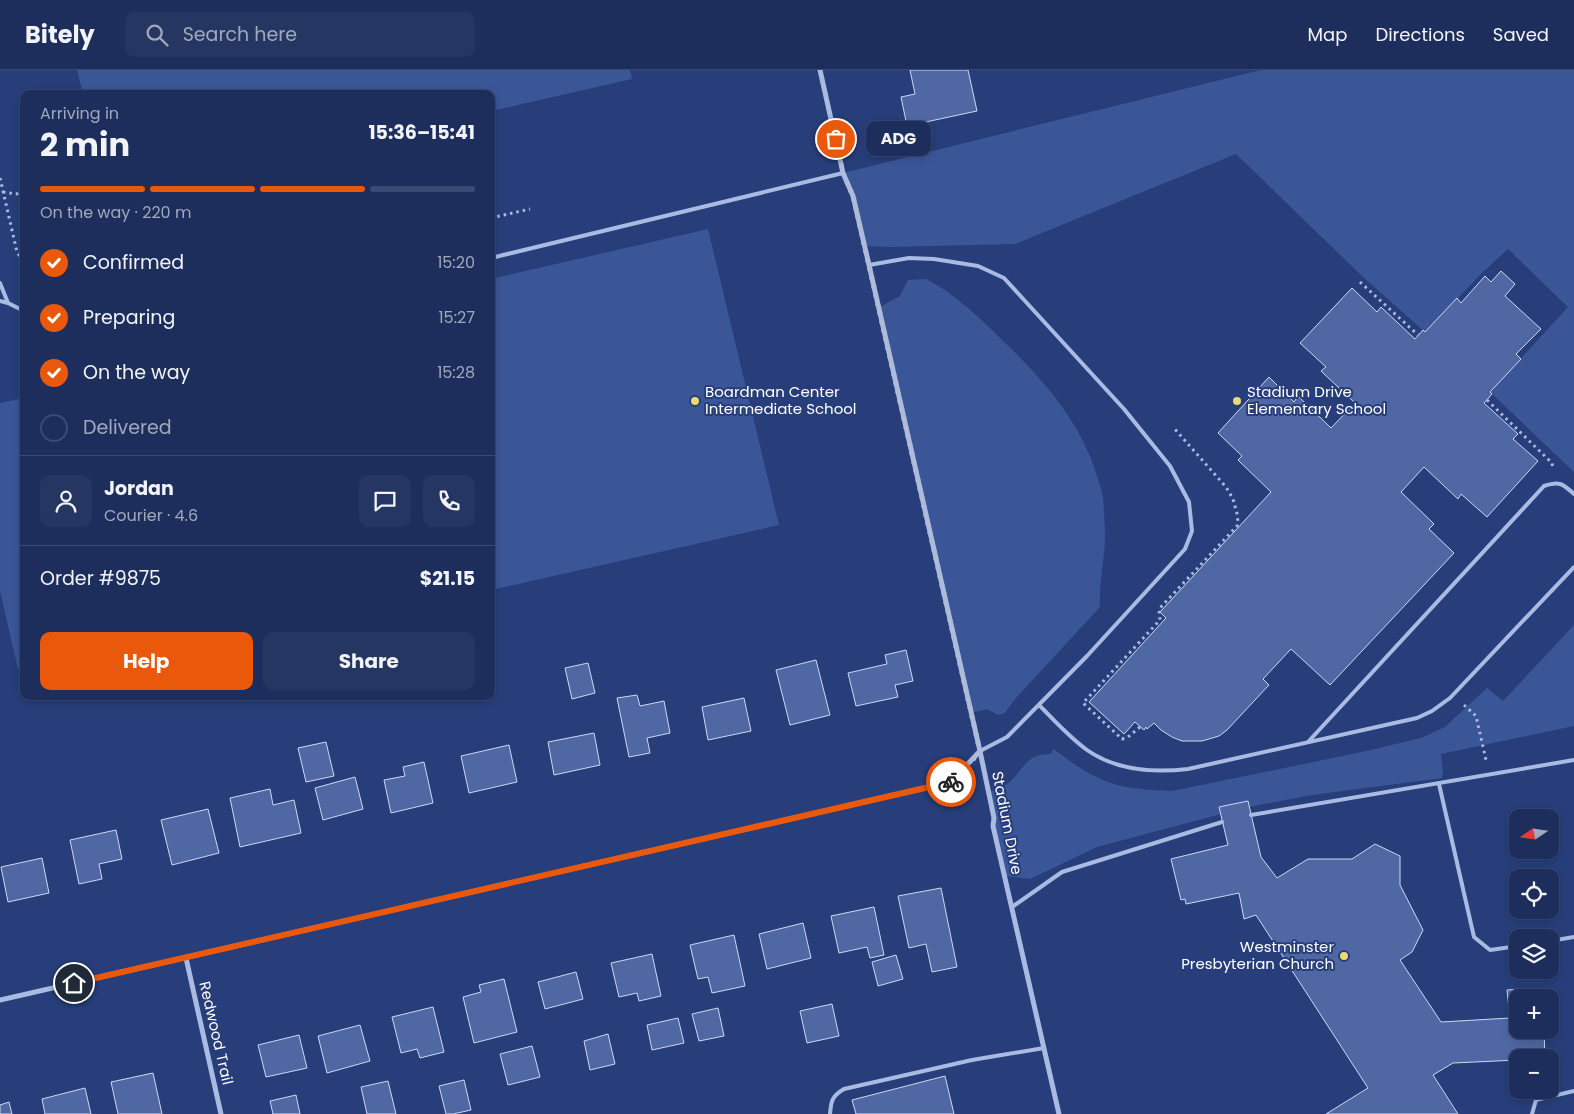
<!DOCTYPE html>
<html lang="en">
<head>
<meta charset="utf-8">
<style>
	body { margin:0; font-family:Poppins,sans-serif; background:#253662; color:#f1f3f6; height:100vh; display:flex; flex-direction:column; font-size:19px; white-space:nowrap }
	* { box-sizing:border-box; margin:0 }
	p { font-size:16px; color:#a0a8bb }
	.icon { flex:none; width:28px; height:28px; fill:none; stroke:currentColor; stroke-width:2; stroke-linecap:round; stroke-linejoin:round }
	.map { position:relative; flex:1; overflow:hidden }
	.sheet { position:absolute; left:20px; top:20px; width:475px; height:610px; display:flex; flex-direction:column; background:#1d2e5c; border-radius:10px; box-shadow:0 2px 8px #0003,0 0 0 1px #3b4a72 }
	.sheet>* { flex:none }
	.needle { width:32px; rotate:257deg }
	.buttons { position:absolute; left:1509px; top:739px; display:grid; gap:10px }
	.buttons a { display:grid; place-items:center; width:50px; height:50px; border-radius:10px; background:#1d2e5c; box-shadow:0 2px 8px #0003,0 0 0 1px #3b4a72; font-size:25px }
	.pin { position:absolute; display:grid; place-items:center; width:42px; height:42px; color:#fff; margin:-21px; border:2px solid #fff; border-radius:50%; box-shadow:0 1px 5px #0007 }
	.courier { position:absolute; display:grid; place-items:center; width:50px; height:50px; margin:-25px; border:4px solid #ea580c; border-radius:50%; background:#fff; color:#222; box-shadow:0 1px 6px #0007 }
	.bubble { position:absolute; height:35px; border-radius:10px; background:#1d2e5c; box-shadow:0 2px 8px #0003,0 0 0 1px #3b4a72; font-size:16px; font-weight:700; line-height:35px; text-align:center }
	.head em { font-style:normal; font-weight:700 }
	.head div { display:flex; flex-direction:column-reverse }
	.head { display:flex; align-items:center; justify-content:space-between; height:85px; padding:0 20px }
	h1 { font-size:32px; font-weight:700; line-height:38px }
	.bar { display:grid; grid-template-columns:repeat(4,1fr); gap:8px 5px; align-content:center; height:60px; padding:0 20px }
	.bar i { height:6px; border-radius:4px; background:#3b4a72 }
	.bar .selected { background:#ea580c }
	.bar p { grid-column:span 4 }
	.line { display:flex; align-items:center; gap:12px; padding:0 20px; border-top:1px solid #3b4a72 }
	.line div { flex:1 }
	.round { display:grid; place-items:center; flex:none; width:52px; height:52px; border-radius:10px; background:#253662 }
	ol { padding:0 20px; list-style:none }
	li { display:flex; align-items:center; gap:15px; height:55px }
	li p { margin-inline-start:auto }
	li .icon { padding:5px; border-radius:50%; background:#ea580c; color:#fff; stroke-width:4 }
	li:last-child { color:#a0a8bb }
	li i { width:28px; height:28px; border:2px solid #3b4a72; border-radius:50% }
	.primary-button { display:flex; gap:10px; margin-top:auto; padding:10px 20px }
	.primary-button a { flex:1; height:58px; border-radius:10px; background:#ea580c; color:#fff; font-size:20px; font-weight:700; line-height:58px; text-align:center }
	.primary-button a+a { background:#253662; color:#f1f3f6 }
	header { display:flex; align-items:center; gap:30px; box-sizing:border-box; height:70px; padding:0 25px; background:#1d2e5c; border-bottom:1px solid #3b4a72 }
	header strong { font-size:24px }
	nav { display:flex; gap:28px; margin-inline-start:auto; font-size:18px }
	.search { width:350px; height:45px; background:#253662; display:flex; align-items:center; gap:12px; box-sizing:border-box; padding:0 18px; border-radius:10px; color:#a0a8bb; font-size:19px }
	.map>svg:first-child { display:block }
</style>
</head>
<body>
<header>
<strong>Bitely</strong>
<div class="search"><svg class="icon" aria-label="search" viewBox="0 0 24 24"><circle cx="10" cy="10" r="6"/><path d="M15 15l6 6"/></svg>Search here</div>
<nav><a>Map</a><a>Directions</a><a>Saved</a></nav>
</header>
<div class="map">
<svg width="1574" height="1044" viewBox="0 0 1574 1044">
	<rect width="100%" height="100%" fill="#273e7a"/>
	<!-- green -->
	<path fill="#3b5697" d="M77,0h553l2,9 -141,32v-17h-408z
		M1261,0h313v402l-84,-80 78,-85 -60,-58 -25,23 -58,60 -62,-55 -127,-123 -221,90 -125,3 -26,-1 -11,-50 -10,-23z
		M708,159l71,296 -288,65v-311z
		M926,209c26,13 47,33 68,53 43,41 86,86 103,144 2,7 5,14 6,22 1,13 2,28 2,41 -1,23 -6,45 -5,68l-85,92 -10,14 -7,2 -11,-6 -16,4 -93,-405 22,-12 8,-16z
		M24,328v270l-6,1 -18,-78v-188z
		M1574,555v101l-133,28 2,18 -1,6 -130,17 -63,12 -1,-6 -27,13 -124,33 -67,32 -25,-3 -17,-84c6,-2 13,-4 19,-8 17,-13 18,-31 44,-30l2,-5c16,11 32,24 50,31 20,9 48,10 69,11l190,-39 59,-14 24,-11 42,-39 16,13z"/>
	<!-- building -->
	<path fill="#4f68a3" stroke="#cdd8f3" d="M910,0h58l9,41 -70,15 -6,-29 14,-3z
		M1501,201l14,13 -10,12 36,33 -25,25 5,5 -31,33 2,2 -8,9 34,31 -5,5 25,22 -51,56 -26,-23 -3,5 -34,-32 -23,25 33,32 -5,5 25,24 -124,132 -39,-36 -28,30 6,6 -42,45 -8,6 -17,5h-20l-10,-4 -11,-7 -7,-7 -7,6 -1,-2 -2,3 -9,-8 -11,12 -35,-32 77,-84 -6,-6 111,-120 -33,-32 4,-4 -24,-23 51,-56 25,25 4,-6 33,32 24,-25 -34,-32 5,-4 -26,-24 52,-55 25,24 4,-5 34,32 8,-9 2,2 32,-34 4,5 24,-27 6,6z
		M906,580l7,31 -18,4 3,12 -42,9 -8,-33 39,-9 -2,-9z
		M816,590l14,55 -40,10 -14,-55z
		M588,593l7,30 -23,6 -7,-31z
		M637,625l3,11 24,-5 6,32 -23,5 3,15 -21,4 -12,-59z
		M744,628l7,33 -43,9 -6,-33z
		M594,663l6,32 -46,10 -6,-33z
		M326,672l8,34 -28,6 -8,-34z
		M509,675l8,37 -48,11 -8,-37z
		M424,692l9,41 -42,10 -7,-33 21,-4 -2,-9z
		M355,707l8,32 -40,11 -8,-32z
		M270,719l3,16 21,-5 7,33 -61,14 -10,-49z
		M1248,731l13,56 16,21 31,-19h44l23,-15 25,12v29l23,45 -11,22 -12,8 41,62 69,-4 -3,-28 15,-1 1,9h-5v32h26l1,28h-27v2l-65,3 -20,12 25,39h-132l42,-26 -112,-173 -12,4 -5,-26 -53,11 -1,-5 -4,1 -10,-41 57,-14 -9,-38z
		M208,739l11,44 -47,12 -11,-45z
		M116,760l6,29 -23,5 3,15 -23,5 -9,-44z
		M42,788l7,35 -41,9 -7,-35z
		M941,818l16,79 -25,5 -6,-28 -17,4 -11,-52z
		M874,837l10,48 -14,3 -3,-11 -28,6 -8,-37z
		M803,853l8,35 -44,11 -8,-35z
		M734,865l11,51 -33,7 -4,-16 -10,2 -8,-34z
		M652,884l9,42 -22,5 -2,-8 -18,4 -8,-34z
		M896,885l7,24 -25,7 -6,-24z
		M576,902l7,27 -38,10 -7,-27z
		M504,909l13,53 -43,11 -11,-46 18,-5 -2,-7z
		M832,934l7,32 -32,7 -7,-32z
		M433,937l11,45 -24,6 -3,-9 -16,4 -9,-36z
		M718,938l6,28 -25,5 -7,-27z
		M678,948l6,25 -32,7 -5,-25z
		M360,955l10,36 -43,12 -9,-37z
		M608,964l7,30 -25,6 -6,-29z
		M299,965l8,33 -41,9 -8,-32z
		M532,976l8,31 -32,8 -8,-31z
		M153,1003l9,41h-44l-7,-32z
		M945,1006l9,38h-98l-4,-14z
		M464,1010l7,30 -18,4h-7l-7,-28z
		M388,1011l8,33h-29l-6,-27z
		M85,1018l6,26h-46l-3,-15z
		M296,1025l4,19h-27l-3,-13z
		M9,1032l3,12h-12v-9z"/>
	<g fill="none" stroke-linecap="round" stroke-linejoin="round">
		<!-- path -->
		<path stroke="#aabbe3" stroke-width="3" stroke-dasharray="2.5 4" stroke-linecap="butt" d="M0,108l17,74 7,11
			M3,122l13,2 8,-2
			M491,148l39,-9
			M1360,212l58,53
			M1487,330l65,63 1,6
			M1464,635l12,11 10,44
			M1140,657l-12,10 -6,2 -39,-36 77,-83 -1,-11 78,-83 1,-9 -5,-18 -7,-12 -53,-60"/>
		<!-- service -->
		<path stroke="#aabbe3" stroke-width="4" d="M491,188l352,-85
			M869,195l40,-7 25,1 44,7 26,12 120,131 46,57 19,36 3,29 -7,18 -98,107 -80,81 -27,14
			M0,213l8,20 16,8
			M0,231l8,2
			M1039,635c15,15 30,32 48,45 30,21 66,23 101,19l229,-51 15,-7 18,-13 124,-131
			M1308,672l236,-256c15,-5 18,-3 30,8
			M1439,714l35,153 16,13 28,-4
			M1251,745l323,-55
			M1012,837l50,-35 160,-50
			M1550,871l24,-4
			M830,1044c1,-13 2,-18 14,-25l128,-29 72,-12
			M1532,1044l4,-14 38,-9"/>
		<!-- minor -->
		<path stroke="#aabbe3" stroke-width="5" d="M820,0l23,103 10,23 16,69 111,486 14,67 -1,8 66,288
			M186,888l35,156
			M0,930l951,-218 29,-31"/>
	</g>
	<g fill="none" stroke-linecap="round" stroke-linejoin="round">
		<!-- done -->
		<path stroke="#b3bbd0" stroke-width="5" stroke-dasharray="0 9" d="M836,69l7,34 10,23 127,556 -29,30"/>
		<!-- route -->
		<path stroke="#ea580c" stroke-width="6" d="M74,913l877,-201"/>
	</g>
	<!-- markers -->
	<g fill="#ebda70" stroke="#273e7a" stroke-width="2">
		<circle cx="695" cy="331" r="5"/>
		<circle cx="1237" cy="331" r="5"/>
		<circle cx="1344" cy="886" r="5"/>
	</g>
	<g text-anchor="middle" stroke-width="4" stroke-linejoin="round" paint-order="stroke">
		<!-- poi labels -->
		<g font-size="15" fill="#fff" stroke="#273e7a" text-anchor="start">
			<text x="705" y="327">Boardman Center<tspan x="705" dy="17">Intermediate School</tspan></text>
			<text x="1247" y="327">Stadium Drive<tspan x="1247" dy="17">Elementary School</tspan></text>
			<text x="1334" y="882" text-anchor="end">Westminster<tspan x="1334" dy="17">Presbyterian Church</tspan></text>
		</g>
		<!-- street labels -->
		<g font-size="15" fill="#fff" stroke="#273e7a">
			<text transform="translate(1007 753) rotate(79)" y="5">Stadium Drive</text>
			<text transform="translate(216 963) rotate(77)" y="5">Redwood Trail</text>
		</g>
	</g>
</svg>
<div class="buttons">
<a><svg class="needle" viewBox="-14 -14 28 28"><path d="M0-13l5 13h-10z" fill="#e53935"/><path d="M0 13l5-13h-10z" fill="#a0a8bb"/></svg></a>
<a><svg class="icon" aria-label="locate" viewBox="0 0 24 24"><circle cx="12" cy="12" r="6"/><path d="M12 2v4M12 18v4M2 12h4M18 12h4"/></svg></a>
<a><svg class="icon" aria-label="layers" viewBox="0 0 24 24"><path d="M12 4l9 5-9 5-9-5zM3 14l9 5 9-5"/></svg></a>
<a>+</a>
<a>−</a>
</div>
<div class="pin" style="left:836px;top:69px;background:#ea580c"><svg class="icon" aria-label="bag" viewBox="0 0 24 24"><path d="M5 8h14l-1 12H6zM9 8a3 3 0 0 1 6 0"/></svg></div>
<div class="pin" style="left:74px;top:913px;background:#1f2937"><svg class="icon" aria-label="home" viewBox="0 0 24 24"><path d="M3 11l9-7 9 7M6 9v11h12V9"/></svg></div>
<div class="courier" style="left:951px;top:712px"><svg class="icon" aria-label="bike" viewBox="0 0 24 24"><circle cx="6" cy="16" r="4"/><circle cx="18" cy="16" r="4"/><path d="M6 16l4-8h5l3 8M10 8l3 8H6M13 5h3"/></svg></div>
<div class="bubble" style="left:866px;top:51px;width:65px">ADG</div>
<section class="sheet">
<div class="head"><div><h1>2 min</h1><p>Arriving in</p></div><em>15:36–15:41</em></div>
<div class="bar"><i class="selected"></i><i class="selected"></i><i class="selected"></i><i></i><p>On the way · 220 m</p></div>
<ol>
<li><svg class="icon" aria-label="check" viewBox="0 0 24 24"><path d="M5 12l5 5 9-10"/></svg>Confirmed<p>15:20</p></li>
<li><svg class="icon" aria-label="check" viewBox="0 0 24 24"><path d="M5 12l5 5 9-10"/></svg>Preparing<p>15:27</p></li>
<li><svg class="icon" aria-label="check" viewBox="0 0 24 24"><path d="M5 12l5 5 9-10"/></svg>On the way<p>15:28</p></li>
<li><i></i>Delivered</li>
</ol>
<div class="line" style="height:90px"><a class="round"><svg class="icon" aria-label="person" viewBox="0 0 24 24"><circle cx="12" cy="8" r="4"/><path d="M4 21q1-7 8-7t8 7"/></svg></a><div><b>Jordan</b><p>Courier · 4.6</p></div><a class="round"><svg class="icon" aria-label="chat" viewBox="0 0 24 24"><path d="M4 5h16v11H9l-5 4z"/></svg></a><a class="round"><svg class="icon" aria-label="phone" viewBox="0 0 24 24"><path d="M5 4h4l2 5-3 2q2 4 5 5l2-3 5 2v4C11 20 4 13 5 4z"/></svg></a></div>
<div class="line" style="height:65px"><div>Order #9875</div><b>$21.15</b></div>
<div class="primary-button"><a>Help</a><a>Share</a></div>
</section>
</div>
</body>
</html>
